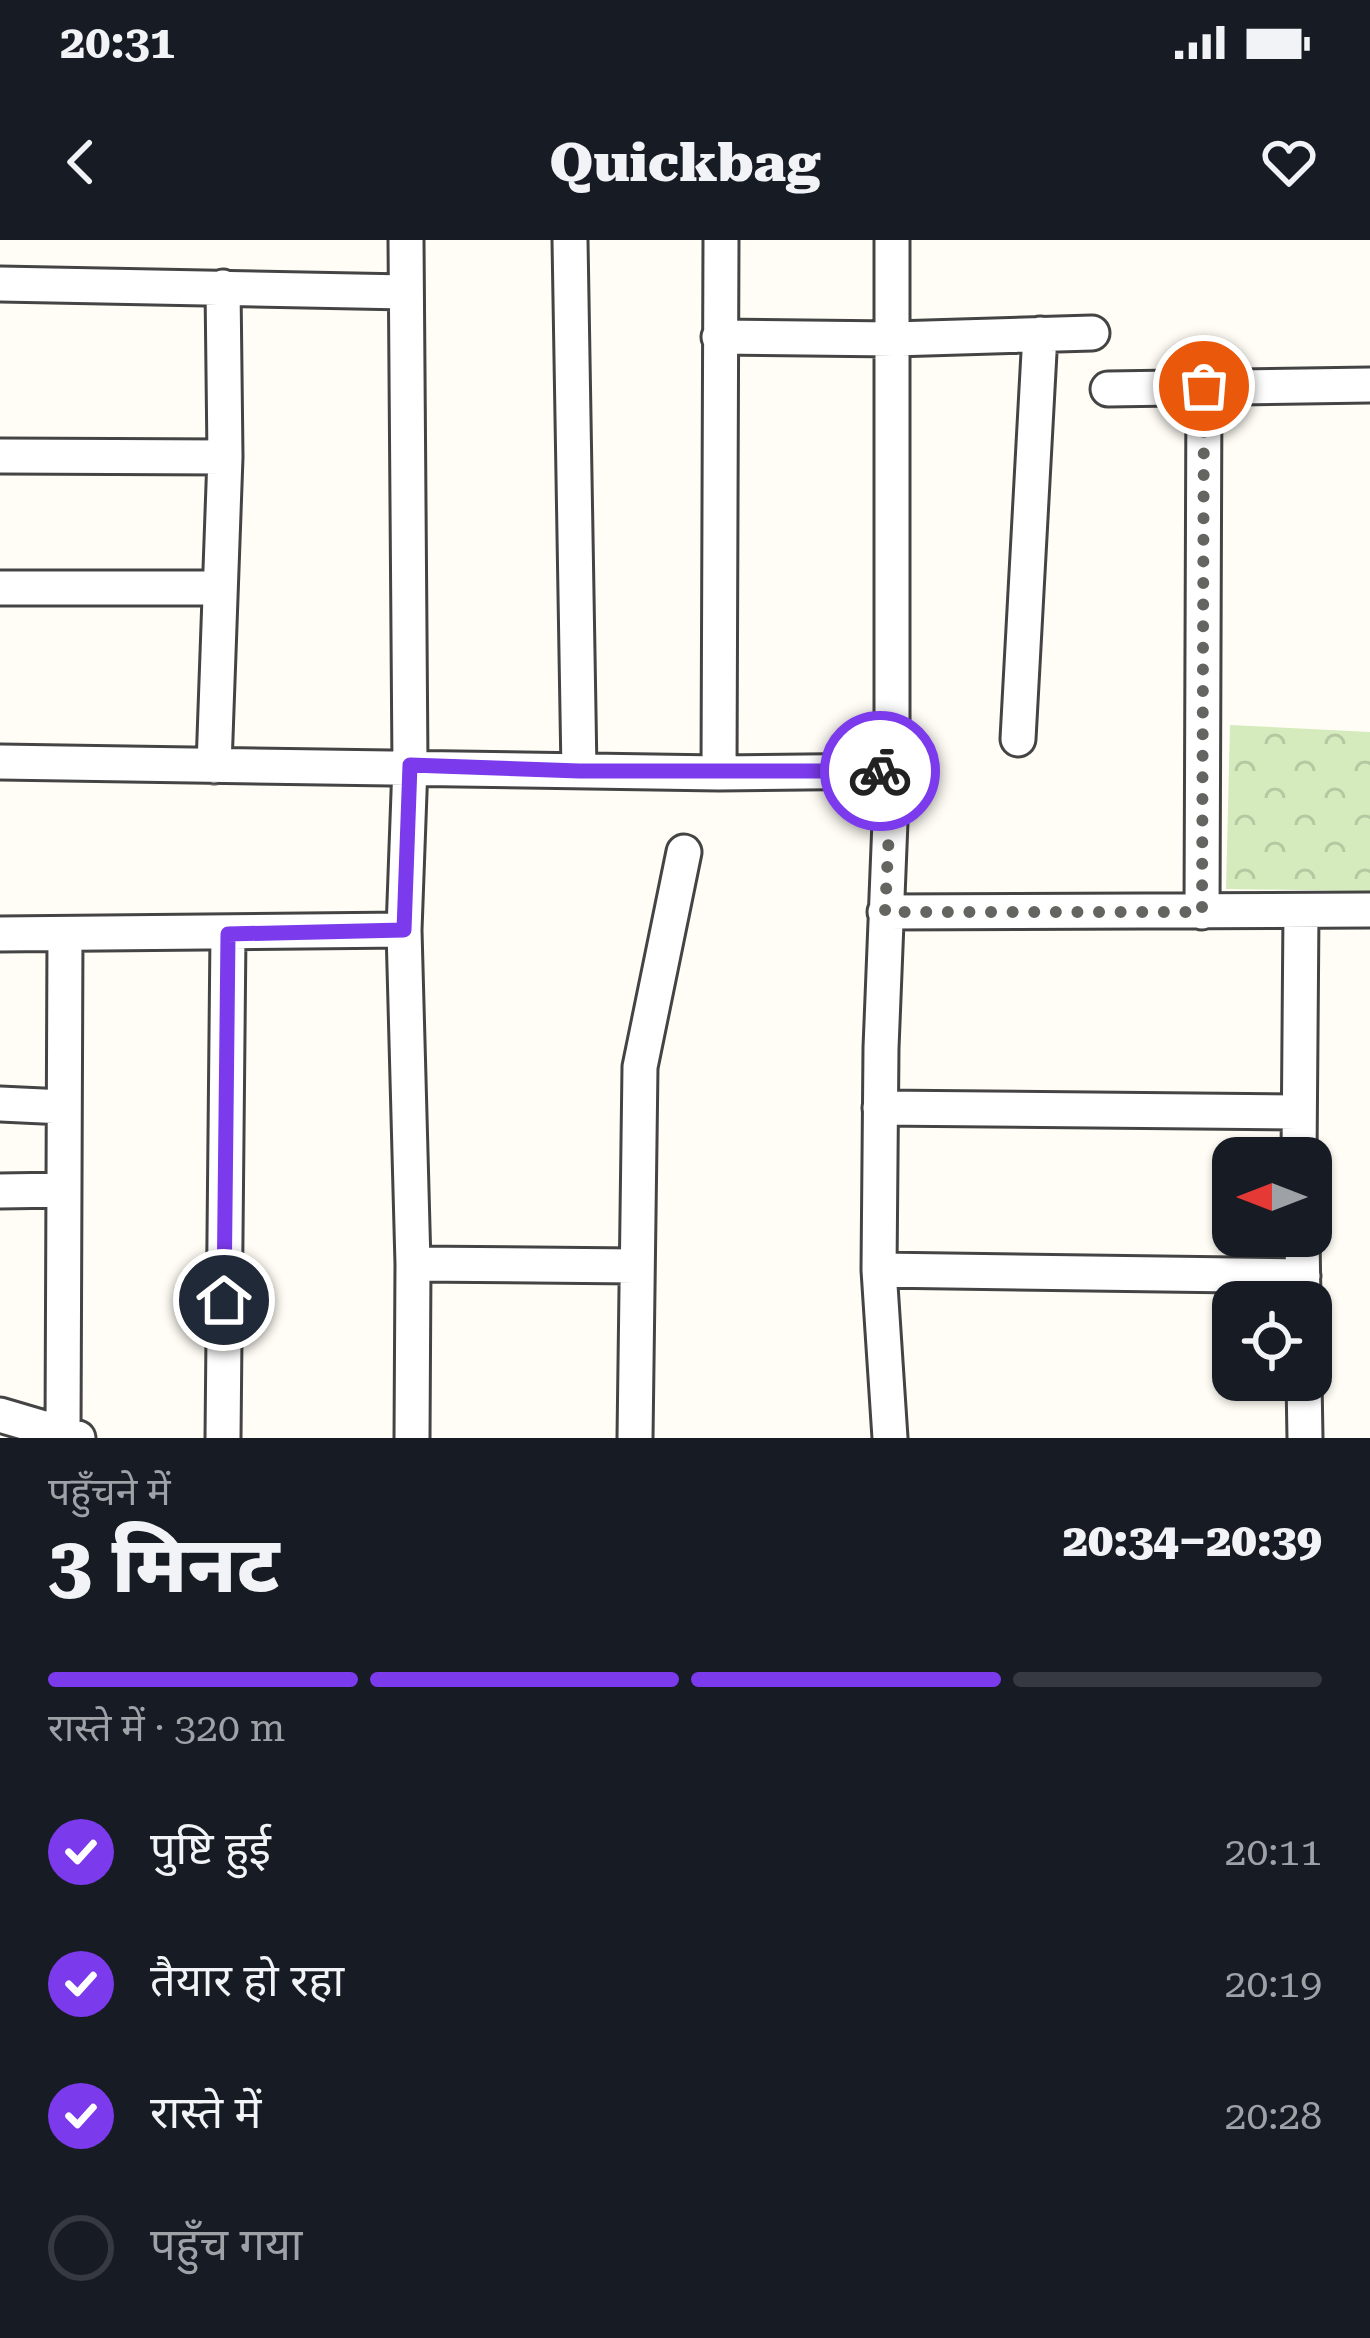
<!DOCTYPE html>
<html lang="hi">
<head>
<meta charset="utf-8">
<style>
	body { margin:0; font-family:"Roboto Serif","Noto Sans Devanagari",serif; background:#20242c; color:#f1f3f6; height:100vh; display:flex; flex-direction:column; font-size:45px; white-space:nowrap }
	* { box-sizing:border-box; margin:0 }
	p { font-size:39px; color:#9ea1a6 }
	.icon { flex:none; width:66px; height:66px; fill:none; stroke:currentColor; stroke-width:2; stroke-linecap:round; stroke-linejoin:round }
	.map { position:relative; height:1198px; overflow:hidden }
	.details { display:flex; flex-direction:column; background:#171b24; flex:1 }
	.details>* { flex:none }
	.needle { width:78px; rotate:270deg }
	.buttons { position:absolute; left:1212px; top:897px; display:grid; gap:24px }
	.buttons a { display:grid; place-items:center; width:120px; height:120px; border-radius:24px; background:#171b24; box-shadow:0 3px 9px #0004; font-size:60px }
	.pin { position:absolute; display:grid; place-items:center; width:102px; height:102px; color:#fff; margin:-51px; border:6px solid #fff; border-radius:50%; box-shadow:0 3px 12px #0007 }
	.courier { position:absolute; display:grid; place-items:center; width:120px; height:120px; margin:-60px; border:9px solid #7c3aed; border-radius:50%; background:#fff; color:#222; box-shadow:0 3px 15px #0007 }
	.summary em { font-style:normal; font-weight:800 }
	.summary div { display:flex; flex-direction:column-reverse }
	.summary { display:flex; align-items:center; justify-content:space-between; height:204px; padding:0 48px }
	h1 { font-size:78px; font-weight:800; line-height:90px }
	.bar { display:grid; grid-template-columns:repeat(4,1fr); gap:18px 12px; align-content:center; height:144px; padding:0 48px }
	.bar i { height:15px; border-radius:9px; background:#363941 }
	.bar .active { background:#7c3aed }
	.bar p { grid-column:span 4 }
	ol { padding:0 48px; list-style:none }
	li { display:flex; align-items:center; gap:36px; height:132px }
	li p { margin-inline-start:auto }
	li .icon { padding:12px; border-radius:50%; background:#7c3aed; color:#fff; stroke-width:4 }
	li:last-child { color:#9ea1a6 }
	li i { width:66px; height:66px; border:6px solid #363941; border-radius:50% }
	.status { display:flex; justify-content:space-between; align-items:center; height:84px; padding:0 60px; background:#171b24; direction:ltr }
	.status svg { height:33px; fill:currentColor }
	header { display:flex; justify-content:space-between; align-items:center; height:156px; padding:0 48px; background:#171b24; font-size:54px; font-weight:800 }
	.map>svg:first-child { display:block }
</style>
</head>
<body>
<div class="status"><b>20:31</b><svg viewBox="0 0 49 12"><path d="M0 12V9h3v3zM5 12V6h3v6zM10 12V3h3v9zM15 12V0h3v12zM26 1h20v11H26zM47 4h2v5h-2z"/></svg></div>
<header><svg class="icon" aria-label="back" viewBox="0 0 24 24"><path d="M15 5l-7 7 7 7"/></svg>Quickbag<svg class="icon" aria-label="heart" viewBox="0 0 24 24"><path d="M12 20l-8-8c-3-5 5-10 8-4 3-6 11-1 8 4z"/></svg></header>
<div class="map">
<svg width="1370" height="1198" viewBox="0 0 1370 1198">
	<defs>
		<pattern id="park-crowns" width="20" height="18" patternUnits="userSpaceOnUse" patternTransform="scale(3)"><rect width="20" height="18" fill="#d5ebbd"/><path d="M2 6a3 3 0 1 1 6 0M12 15a3 3 0 1 1 6 0" fill="none" stroke="#b6c8a1"/></pattern>
	</defs>
	<rect width="100%" height="100%" fill="#fffdf5"/>
	<!-- park -->
	<path fill="url(#park-crowns)" d="M1230,485l140,7v159l-144,-2z"/>
	<g fill="none" stroke-linecap="round" stroke-linejoin="round">
		<!-- minor casing -->
		<g stroke="#444" stroke-width="39">
			<path id="minor" d="M406,0l4,525 -6,165 9,334 -1,174
				M570,0l9,531
				M0,44l406,8
				M719,97l175,2 198,-6
				M1108,149l262,-4
				M0,216l225,1
				M0,348h220
				M1018,499l22,-405
				M0,522l719,11 173,-2
				M214,526l11,-309 -2,-170
				M719,533l2,-533
				M885,672l485,-2
				M1202,672l2,-526
				M0,694l404,-4
				M0,864l64,3
				M880,868l418,4
				M1299,918l2,-246
				M0,951l64,-1
				M1302,996l1,66
				M413,1024l222,2
				M879,1030l424,6
				M1304,1140l1,58
				M0,1175l78,23
				M63,1192l2,-497
				M223,1198l5,-504
				M635,1198l5,-371 44,-215
				M890,1198l-11,-168 2,-222 11,-277v-531"/>
		</g>
		<!-- minor -->
		<use href="#minor" stroke="#fff" stroke-width="33"/>
	</g>
	<g fill="none" stroke-linecap="round" stroke-linejoin="round">
		<!-- done -->
		<path stroke="#646461" stroke-width="12" stroke-dasharray="0 21.6" d="M880,531h12l-7,141h317l2,-526"/>
		<!-- route -->
		<path stroke="#7c3aed" stroke-width="15" d="M224,1060l4,-366 176,-4 6,-165 169,6h301"/>
	</g>
</svg>
<div class="buttons">
<a><svg class="needle" viewBox="-14 -14 28 28"><path d="M0-13l5 13h-10z" fill="#e53935"/><path d="M0 13l5-13h-10z" fill="#9ea1a6"/></svg></a>
<a><svg class="icon" aria-label="locate" viewBox="0 0 24 24"><circle cx="12" cy="12" r="6"/><path d="M12 2v4M12 18v4M2 12h4M18 12h4"/></svg></a>
</div>
<div class="pin" style="left:1204px;top:146px;background:#ea580c"><svg class="icon" aria-label="bag" viewBox="0 0 24 24"><path d="M5 8h14l-1 12H6zM9 8a3 3 0 0 1 6 0"/></svg></div>
<div class="pin" style="left:224px;top:1060px;background:#1f2937"><svg class="icon" aria-label="home" viewBox="0 0 24 24"><path d="M3 11l9-7 9 7M6 9v11h12V9"/></svg></div>
<div class="courier" style="left:880px;top:531px"><svg class="icon" aria-label="bike" viewBox="0 0 24 24"><circle cx="6" cy="16" r="4"/><circle cx="18" cy="16" r="4"/><path d="M6 16l4-8h5l3 8M10 8l3 8H6M13 5h3"/></svg></div>
</div>
<section class="details">
<div class="summary"><div><h1>3 मिनट</h1><p>पहुँचने में</p></div><em>20:34–20:39</em></div>
<div class="bar"><i class="active"></i><i class="active"></i><i class="active"></i><i></i><p>रास्ते में · 320 m</p></div>
<ol>
<li><svg class="icon" aria-label="check" viewBox="0 0 24 24"><path d="M5 12l5 5 9-10"/></svg>पुष्टि हुई<p>20:11</p></li>
<li><svg class="icon" aria-label="check" viewBox="0 0 24 24"><path d="M5 12l5 5 9-10"/></svg>तैयार हो रहा<p>20:19</p></li>
<li><svg class="icon" aria-label="check" viewBox="0 0 24 24"><path d="M5 12l5 5 9-10"/></svg>रास्ते में<p>20:28</p></li>
<li><i></i>पहुँच गया</li>
</ol>
</section>
</body>
</html>
